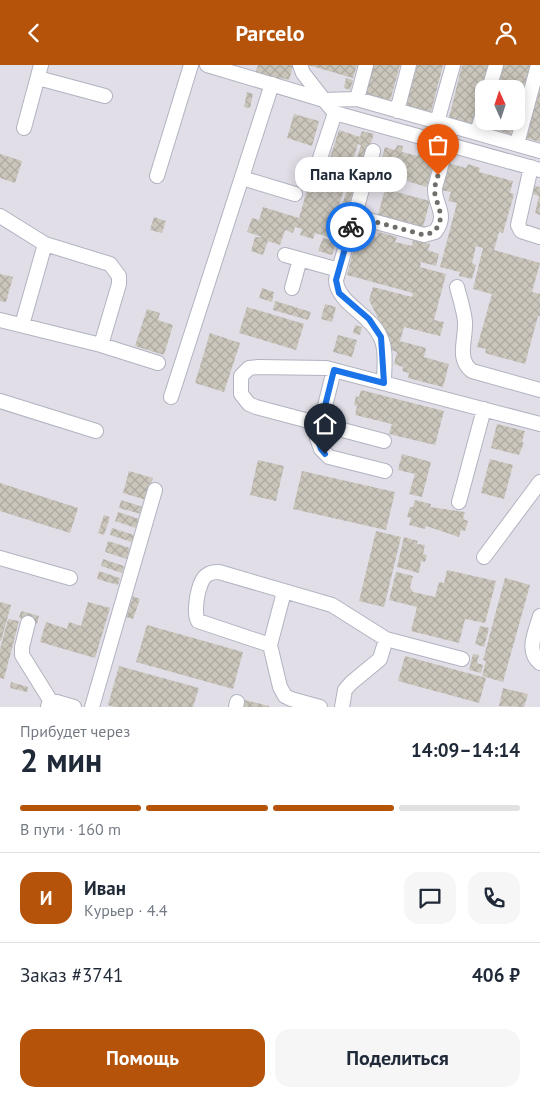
<!DOCTYPE html>
<html lang="ru">
<head>
<meta charset="utf-8">
<style>
	body { margin:0; font-family:"PT Sans",sans-serif; background:#f6f6f7; color:#1f2937; height:100vh; display:flex; flex-direction:column; font-size:19px; white-space:nowrap }
	* { box-sizing:border-box; margin:0 }
	p { font-size:16px; color:#747a83 }
	.icon { flex:none; width:28px; height:28px; fill:none; stroke:currentColor; stroke-width:2; stroke-linecap:round; stroke-linejoin:round }
	.map { position:relative; height:642px; overflow:hidden }
	.drawer { display:flex; flex-direction:column; background:#fff; flex:1 }
	.drawer>* { flex:none }
	.needle { width:32px; rotate:357deg }
	.buttons { position:absolute; left:475px; top:15px; display:grid; gap:10px }
	.buttons a { display:grid; place-items:center; width:50px; height:50px; border-radius:10px; background:#fff; box-shadow:0 2px 12px #0003; font-size:25px }
	.pin { position:absolute; display:grid; place-items:center; width:42px; height:42px; color:#fff; margin:-51px -21px; border-radius:50% 50% 50% 0; rotate:-45deg; box-shadow:0 0 5px #0007 }
	.pin .icon { rotate:45deg }
	.courier { position:absolute; display:grid; place-items:center; width:50px; height:50px; margin:-25px; border:4px solid #1a73e8; border-radius:50%; background:#fff; color:#222; box-shadow:0 1px 6px #0007 }
	.bubble { position:absolute; height:35px; border-radius:15px; background:#fff; box-shadow:0 2px 12px #0003; font-size:16px; font-weight:700; line-height:35px; text-align:center }
	.overview em { font-style:normal; font-weight:700 }
	.overview div { display:flex; flex-direction:column-reverse }
	.overview { display:flex; align-items:center; justify-content:space-between; height:85px; padding:0 20px }
	h1 { font-size:32px; font-weight:700; line-height:38px }
	.bar { display:grid; grid-template-columns:repeat(4,1fr); gap:8px 5px; align-content:center; height:60px; padding:0 20px }
	.bar i { height:6px; border-radius:4px; background:#e0e1e3 }
	.bar .active { background:#b45309 }
	.bar p { grid-column:span 4 }
	.line { display:flex; align-items:center; gap:12px; padding:0 20px; border-top:1px solid #e0e1e3 }
	.line div { flex:1 }
	.round { display:grid; place-items:center; flex:none; width:52px; height:52px; border-radius:15px; background:#f6f6f7 }
	.action { display:flex; gap:10px; margin-top:auto; padding:10px 20px }
	.action a { flex:1; height:58px; border-radius:15px; background:#b45309; color:#fff; font-size:20px; font-weight:700; line-height:58px; text-align:center }
	.action a+a { background:#f6f6f7; color:#1f2937 }
	header { display:flex; justify-content:space-between; align-items:center; height:65px; padding:0 20px; background:#b45309; color:#fff; font-size:22px; font-weight:700 }
	.map>svg:first-child { display:block }
</style>
</head>
<body>
<header><svg class="icon" aria-label="back" viewBox="0 0 24 24"><path d="M15 5l-7 7 7 7"/></svg>Parcelo<svg class="icon" aria-label="person" viewBox="0 0 24 24"><circle cx="12" cy="8" r="4"/><path d="M4 21q1-7 8-7t8 7"/></svg></header>
<div class="map">
<svg width="540" height="642" viewBox="0 0 540 642">
	<defs>
		<pattern id="building-cross-hatch" width="8" height="8" patternUnits="userSpaceOnUse" patternTransform="scale(1.25)"><rect width="8" height="8" fill="#cac6bc"/><path d="M0 0l8 8M0 8l8-8" fill="none" stroke="#aeaaa2"/></pattern>
	</defs>
	<rect width="100%" height="100%" fill="#efe8dd"/>
	<!-- industrial -->
	<path fill="#e1dee7" fill-rule="evenodd" d="M0,0h540v642h-540zM484,24h32v32h-32z"/>
	<!-- building -->
	<path fill="url(#building-cross-hatch)" d="M258,0h32l3,1 -4,14 -8,-2v2l-26,-6z
		M308,0h49l-4,13z
		M373,0h27l-10,36 -25,-7z
		M417,0h26l-12,47 -25,-6z
		M462,0h26l-15,59 -24,-6z
		M503,0h27l-13,48 -1,-24h-19z
		M346,13l7,2 -3,10 -6,-2z
		M539,25h1v52l-14,-4z
		M247,27l6,2 -3,14 -6,-1z
		M294,49l25,7 -7,25 -25,-8z
		M488,56h27l-4,13 -25,-6z
		M339,65l21,7 2,-6 12,3 -5,14 -2,-1 -21,67 -6,-2 21,-67 -3,-1 -24,78 4,1 -3,9 -4,-1 -2,6 -14,-4 -2,6 -13,-4 2,-6 -7,-2 -2,6 -8,-3 -5,15 -12,-4 -5,14 -12,-4 4,-14h7l-15,-5 5,-14 7,2 4,-13 36,11 11,-38 7,3 7,-24 5,2z
		M397,80l6,1 -1,6 16,4 1,-5 7,1 -1,6 9,3 -7,26 -49,-14 7,-26 10,3z
		M0,89l22,7 -7,22 -15,-5z
		M448,98l18,5 2,-4 12,4 -1,4 34,9 -3,12 4,1 -11,39 -4,-1 -5,18 46,13 -8,29 8,2v22h-2l-13,48 -40,-11 1,-4 -9,-2 15,-53 -19,-5 10,-41 -7,-2 -4,17 4,2 -4,14 -13,-3 1,-4 -20,-5 17,-64 -9,-2 3,-9 -10,-2z
		M532,120l8,2v28l-5,-2 4,-17 -9,-3z
		M385,124l45,12 -7,26 -45,-12z
		M154,152l12,4 -4,12 -12,-3z
		M358,167l19,5 2,-5 18,5 -2,5 17,4 1,-6 17,4 -2,6 11,4 -3,12 -15,-4 -1,5 26,7 -12,46 10,2 -4,14 -36,-9 -4,14 26,7 -2,9 25,7 -6,23 -35,-9 1,-5 -7,-2 1,-4 -9,-3 3,-12 -9,-3 -4,-20 -4,-1 1,-4 -12,-24 4,-13 39,10 1,-4 -66,-18z
		M323,173l13,4 -4,13 -14,-4z
		M0,209l13,3 -7,25 -6,-1z
		M262,223l12,4 -2,10 -13,-4z
		M275,236l36,11 -3,8 -35,-10z
		M325,239l11,3 -4,15 -11,-3z
		M247,242l57,17 -8,26 -57,-17z
		M147,244l13,4 -2,7 15,5 -9,30 -29,-9z
		M355,260l7,2 -2,8 -7,-2z
		M210,268l30,10 -16,49 -29,-9z
		M338,270l19,5 -5,17 -19,-5z
		M361,325l83,21 -9,34 -46,-11 3,-10 -37,-9 2,-9 -3,-1 2,-9 3,1z
		M497,359l28,7 -3,11 2,1 -5,12 -28,-7z
		M402,389l29,8 -9,35 -13,-3 6,-20 -17,-4z
		M490,394l23,6 -9,34 -23,-6z
		M258,395l26,6 -8,35 -26,-6z
		M129,406l24,7 -7,22 -23,-7z
		M302,406l93,21 -9,38 -93,-21z
		M0,418l78,25 -8,25 -70,-22z
		M121,435l22,7 -2,7 -22,-6z
		M415,435l16,4 -1,3 35,5 -2,7 5,2 -3,10 -4,-1 -2,7 -33,-11 -1,3 -16,-4 2,-7 -4,-1 3,-10h3z
		M118,447l21,7 -3,9 -21,-7z
		M104,450l6,2 -6,18 -6,-2z
		M112,463l22,7 -2,7 -22,-7z
		M376,466l25,6 -17,70 -25,-6z
		M404,472l14,4 -1,3 8,1 -2,9 4,1 -2,7 -4,-1 -2,12 -22,-6z
		M108,476l22,7 -3,11 -22,-7z
		M103,494l21,7 -2,7 -21,-7z
		M447,505l49,11 -11,42 -20,-4 -6,24 -48,-12 6,-24 -28,-7 7,-28 17,4 -3,11 3,5 22,5 4,-15 5,1z
		M99,506l21,7 -2,7 -21,-6z
		M505,513l25,7 -27,97 -21,-6 4,-15 -3,-1z
		M133,531l7,3 -7,20 -7,-2z
		M0,537l11,3 -10,36h-1z
		M88,537l22,6 -15,50 -55,-16 6,-20 21,7 2,-7 12,4z
		M21,546l18,5 -2,8 -18,-6z
		M8,554l11,2 -15,58 -4,-1v-29z
		M147,560l96,27 -10,37 -97,-27z
		M480,561l9,2 -5,19 -9,-3z
		M473,589l6,1 -2,8 6,2 -2,8 -12,-3z
		M405,591l81,22 -7,25 -81,-22z
		M119,601l80,22 -6,19h-78l-7,-2z
		M11,617l17,5 -1,5 -17,-4z
		M503,623l25,6 -4,13 -25,-1z
		M245,635l24,6v1h-26z"/>
	<g fill="none" stroke-linecap="round" stroke-linejoin="round">
		<!-- minor casing -->
		<g stroke="#b1b3c1" stroke-width="16">
			<path id="minor" d="M207,0l117,35 11,13 205,57
				M300,0l3,8 21,27 33,-1 183,52
				M38,13l67,18
				M489,24l7,-24
				M357,34l9,-34
				M397,46l12,-46
				M437,57l16,-57
				M24,63l17,-63
				M477,68l7,-24
				M517,79l21,-79
				M373,86l-37,129c1,23 34,34 44,56 7,13 4,32 4,46
				M531,102l-13,58 3,6 19,6
				M316,105l19,-57
				M157,111l34,-111
				M242,113l53,16
				M0,151l45,28 -23,81
				M354,151l70,19 11,-3c14,-18 -1,-27 0,-44l12,-44
				M45,179l65,20 9,12v8l-18,61
				M285,190l54,15
				M457,222c3,12 7,23 8,35 1,18 -9,37 7,49l68,19
				M292,223l8,-29
				M0,255l101,25 57,18
				M334,305l-17,68 4,11 8,8 56,14
				M171,332l101,-313
				M0,336l96,30
				M384,376l-128,-34 -7,-3 -8,-10v-18l8,-8 9,-1 68,1 214,56
				M459,437l25,-93
				M484,492l56,-75
				M0,493l70,20
				M284,527l-14,53 10,42 5,9 6,3 29,8
				M540,551c-4,15 -15,35 0,47
				M28,558l-6,24v8l28,45 -2,7
				M270,580l-72,-24c-5,-9 0,-41 9,-46 4,-3 8,-3 12,-3l113,33 54,34 76,20
				M50,635l24,7
				M92,642l63,-217
				M236,642l1,-5
				M342,642l3,-17 6,-7 29,-24 6,-20"/>
		</g>
		<!-- minor -->
		<use href="#minor" stroke="#fff" stroke-width="14"/>
	</g>
	<g fill="none" stroke-linecap="round" stroke-linejoin="round">
		<!-- done -->
		<path stroke="#706e6a" stroke-width="5" stroke-dasharray="0 9" d="M351,162l3,-11 70,19 10,-3c12,-15 4,-23 1,-38 -2,-6 2,-13 3,-19"/>
		<!-- route -->
		<path stroke="#1a73e8" stroke-width="6" d="M325,389l-4,-5 -4,-11 17,-68 50,13 -3,-46 -12,-18 -30,-26 -3,-13 15,-53"/>
	</g>
</svg>
<div class="buttons">
<a><svg class="needle" viewBox="-14 -14 28 28"><path d="M0-13l5 13h-10z" fill="#e53935"/><path d="M0 13l5-13h-10z" fill="#747a83"/></svg></a>
</div>
<div class="pin" style="left:438px;top:110px;background:#ea580c"><svg class="icon" aria-label="bag" viewBox="0 0 24 24"><path d="M5 8h14l-1 12H6zM9 8a3 3 0 0 1 6 0"/></svg></div>
<div class="pin" style="left:325px;top:389px;background:#1f2937"><svg class="icon" aria-label="home" viewBox="0 0 24 24"><path d="M3 11l9-7 9 7M6 9v11h12V9"/></svg></div>
<div class="courier" style="left:351px;top:162px"><svg class="icon" aria-label="bike" viewBox="0 0 24 24"><circle cx="6" cy="16" r="4"/><circle cx="18" cy="16" r="4"/><path d="M6 16l4-8h5l3 8M10 8l3 8H6M13 5h3"/></svg></div>
<div class="bubble" style="left:295px;top:92px;width:112px">Папа Карло</div>
</div>
<section class="drawer">
<div class="overview"><div><h1>2 мин</h1><p>Прибудет через</p></div><em>14:09–14:14</em></div>
<div class="bar"><i class="active"></i><i class="active"></i><i class="active"></i><i></i><p>В пути · 160 m</p></div>
<div class="line" style="height:90px"><b class="round" style="background:#b45309;color:#fff">И</b><div><b>Иван</b><p>Курьер · 4.4</p></div><a class="round"><svg class="icon" aria-label="chat" viewBox="0 0 24 24"><path d="M4 5h16v11H9l-5 4z"/></svg></a><a class="round"><svg class="icon" aria-label="phone" viewBox="0 0 24 24"><path d="M5 4h4l2 5-3 2q2 4 5 5l2-3 5 2v4C11 20 4 13 5 4z"/></svg></a></div>
<div class="line" style="height:65px"><div>Заказ #3741</div><b>406 ₽</b></div>
<div class="action"><a>Помощь</a><a>Поделиться</a></div>
</section>
</body>
</html>
